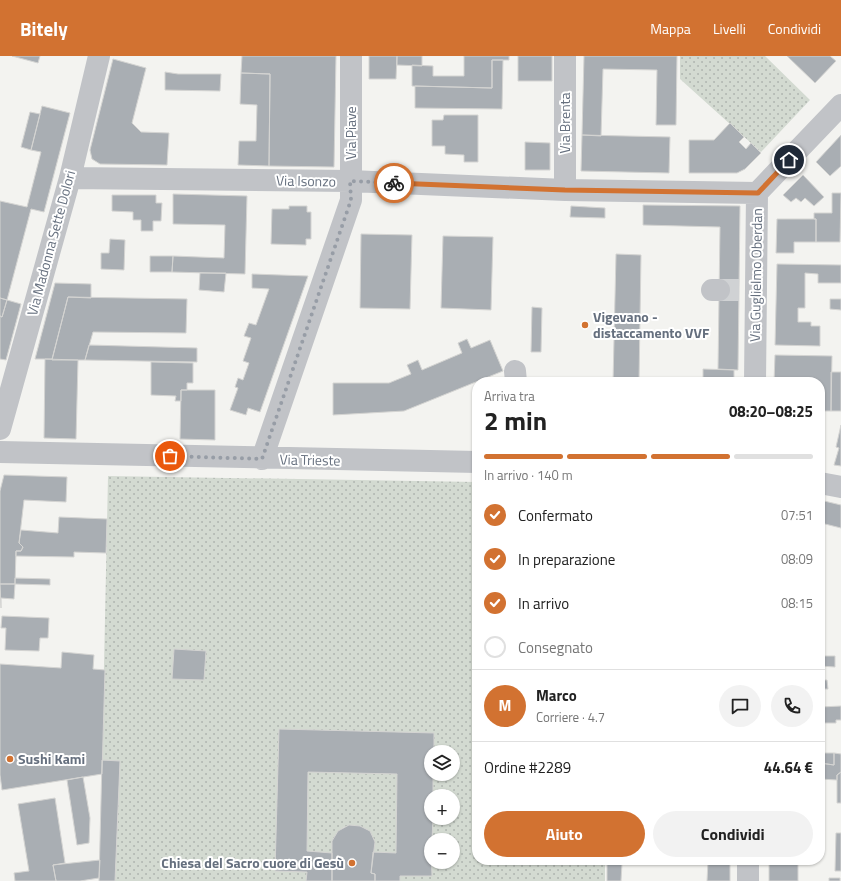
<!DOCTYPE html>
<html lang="it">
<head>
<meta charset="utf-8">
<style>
	body { margin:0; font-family:"Titillium Web",sans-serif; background:#f2f2f2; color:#222; height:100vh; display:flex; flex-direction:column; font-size:15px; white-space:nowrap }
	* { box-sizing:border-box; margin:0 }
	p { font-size:13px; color:#767676 }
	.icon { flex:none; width:22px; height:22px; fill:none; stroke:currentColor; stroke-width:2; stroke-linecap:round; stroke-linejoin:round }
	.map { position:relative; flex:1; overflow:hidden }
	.panel { position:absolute; left:472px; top:321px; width:353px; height:488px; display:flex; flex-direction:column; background:#fff; border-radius:16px; box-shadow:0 1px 3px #0004 }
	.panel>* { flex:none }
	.buttons { position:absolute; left:424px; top:689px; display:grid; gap:8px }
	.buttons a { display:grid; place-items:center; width:36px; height:36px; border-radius:50%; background:#fff; box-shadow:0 1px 3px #0004; font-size:20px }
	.pin { position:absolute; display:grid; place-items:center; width:34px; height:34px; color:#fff; margin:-17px; border:2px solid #fff; border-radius:50%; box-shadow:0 1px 4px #0007 }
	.courier { position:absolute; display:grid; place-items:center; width:40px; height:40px; margin:-20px; border:3px solid #d27231; border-radius:50%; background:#fff; color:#222; box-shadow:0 1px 5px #0007 }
	.overview em { font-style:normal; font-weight:700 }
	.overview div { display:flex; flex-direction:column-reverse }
	.overview { display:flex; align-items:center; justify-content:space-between; height:68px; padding:0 12px }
	h1 { font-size:26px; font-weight:700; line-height:30px }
	.bar { display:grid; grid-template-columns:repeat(4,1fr); gap:6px 4px; align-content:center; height:48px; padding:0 12px }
	.bar i { height:5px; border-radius:3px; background:#e0e0e0 }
	.bar .selected { background:#d27231 }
	.bar p { grid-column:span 4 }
	.line { display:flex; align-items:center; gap:10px; padding:0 12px; border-top:1px solid #e0e0e0 }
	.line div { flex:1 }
	.round { display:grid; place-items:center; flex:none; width:42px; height:42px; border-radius:21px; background:#f2f2f2 }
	ol { padding:0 12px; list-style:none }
	li { display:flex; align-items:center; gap:12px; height:44px }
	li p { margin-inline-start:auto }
	li .icon { padding:4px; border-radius:50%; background:#d27231; color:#fff; stroke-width:4 }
	li:last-child { color:#767676 }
	li i { width:22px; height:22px; border:2px solid #e0e0e0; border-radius:50% }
	.cta { display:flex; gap:8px; margin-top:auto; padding:8px 12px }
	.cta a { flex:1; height:46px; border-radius:24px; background:#d27231; color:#fff; font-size:16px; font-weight:700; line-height:46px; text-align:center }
	.cta a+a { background:#f2f2f2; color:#222 }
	header { display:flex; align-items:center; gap:24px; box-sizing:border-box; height:56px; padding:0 20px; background:#d27231; color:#fff }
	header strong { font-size:19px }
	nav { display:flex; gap:22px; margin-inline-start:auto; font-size:14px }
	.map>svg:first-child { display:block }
</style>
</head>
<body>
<header>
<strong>Bitely</strong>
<nav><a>Mappa</a><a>Livelli</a><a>Condividi</a></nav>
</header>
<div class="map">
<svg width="841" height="825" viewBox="0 0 841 825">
	<defs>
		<pattern id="grass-dots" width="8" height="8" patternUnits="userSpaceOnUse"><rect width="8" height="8" fill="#d3dad1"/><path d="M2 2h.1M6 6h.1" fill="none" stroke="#afb5af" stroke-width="1.8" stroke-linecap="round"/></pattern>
	</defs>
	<rect width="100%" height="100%" fill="#f3f3f0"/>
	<!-- grass -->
	<path fill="url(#grass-dots)" d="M680,0h85l45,44 -49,52 -81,-73z
		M108,420l369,6v378h128v21h-205v-5h32v-14h21v-22h-21l1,-22h20v-22h-20v-22h20v-22h-19v-19l-155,-4 -4,142 32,1 -1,9h-191l5,-120 -18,-1z
		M308,716l89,2 -1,79 -23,-1 -3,-21c-22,-12 -37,-4 -38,22l-25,-2z"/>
	<!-- building -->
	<path fill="#a9aeb3" stroke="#d4d4d2" d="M12,0h28l-2,7z
		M242,0h94l-2,111 -65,-1 1,-92 -29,-1z
		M369,0h28l-1,23h-27z
		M397,0h25v10l-25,-1z
		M464,0h45v4h-17v28l-80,-2v-21l21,1v10h31z
		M518,0h34v25h-34z
		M584,0h93l-1,69h-20l1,-55 -54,-1 -2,67 -19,-1z
		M787,0h43l6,5 -21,22z
		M113,3l33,9 -14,55 9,9 28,1 -2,32 -67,-1 -8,-5 -2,-9z
		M492,4h11l-1,49 -87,-1v-22l77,2z
		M165,16l13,2h43l-1,17 -55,-1z
		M241,17l29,1 -1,92 -31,-1 1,-24h17l1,-36 -17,-1z
		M42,50l28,7 -26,99 -13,-3 -24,91 -7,-2v-97l27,6 14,-55 -10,-2z
		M30,56l10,2 -9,36 -10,-3z
		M444,59h34v47h-14v-7l-19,-1v-8h-13v-26h11z
		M730,67l14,14 -5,5 7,7 5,-6 10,10 -16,16 -8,4h-48v-33h25z
		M582,79l88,2 -1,36 -88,-2z
		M841,79v31l-11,10 -14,-14z
		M525,86l25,1v27h-25z
		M803,119l21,22 -10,9 -9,-8 -4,4 -5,-4 -5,4 -8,-7z
		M832,137h9l-1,49h-24v-23h-2v-6h18z
		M173,138l74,2 -2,78 -73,-2 1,-16 51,2 1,-33 -52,-1z
		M112,139h44v8h6l-1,18h-8v10h-12v-11h-8v-8l-21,-1z
		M643,149l97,1 -2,164 -20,-1 2,-142 -77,-2z
		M289,150h18v6h4v27h-5v6l-35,-1 1,-35h17z
		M571,150l34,2v10l-35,-1z
		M777,163h39v23h-22v11h-18z
		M361,178l51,1 -2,74 -50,-1z
		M443,180l50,1 -2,73 -50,-2z
		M110,183l15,1 -1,30 -23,-1v-16h8z
		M616,198l25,1 -2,127h-26z
		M150,200h23l-1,16h-22z
		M777,208l64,1v18h-23v-9l-13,-1v35h-7v14h13v4h9v20l-45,-1z
		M200,217h26l-2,19 -25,-2z
		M252,218l56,2 -48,136 -12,-4 -2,7 -16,-5 8,-22 -3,-1 3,-9 5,2 6,-17 -6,-2 8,-23 -7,-2 5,-13 7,2 13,-36 -17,-1z
		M55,227l36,1v14l-23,-1 -16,62h-17z
		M68,241l119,2 -1,34 -93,-1 -8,28h-33z
		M0,242l7,2 -5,17 -2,-1z
		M830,243h11v11l-11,-1z
		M7,244l14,4 -15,56 -6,-1v-43l2,1z
		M532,251l10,1 -1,44h-10z
		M467,283l4,9 19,-8 13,31 -99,40 -71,4v-32h56l22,-9 -4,-9 11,-5 4,10 40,-17 -4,-10z
		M89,289l108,3v14l-112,-2z
		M775,299l57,1 -1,55h-11v-29h-46z
		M45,303l33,1 -2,79 -32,-1z
		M151,306l42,1v20h-6v7h-6v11h-6l1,-5 -25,-1z
		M703,313l31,1v12h-31z
		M831,316h10v39h-10z
		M181,334h34v50l-35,-1z
		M841,369v41l-7,-1 5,-17 -3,-1z
		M4,419l63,2 -1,25 -42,-2 -5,43 4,4 -2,4h-5l-1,33h-15v-93z
		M820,444l21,5v23l-20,-5 -1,30z
		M59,461l48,2 -1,34 -32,-1v5l-58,-1v-5h5l2,-4 -4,-4 2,-13 37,3z
		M15,522l35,1v6l-35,-1z
		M0,528h15l-1,15 -13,-1v10z
		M2,560l47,2 -1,20h-8l-1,13 -34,-1 1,-22h-5z
		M174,593l32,2 -2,29 -32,-1z
		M62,596l32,3 -1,14 12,1 -3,104 -100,16 -2,-15v-111l61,4z
		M820,600h15v11l-15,-1z
		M820,624h7l1,9h-8z
		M841,650v14h-5v3h-16l1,-16z
		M279,673l155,4v19h-3v22h2v22h-2v22h2l-1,22h-1l1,36h-32v5h-25v-7l-4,-1 2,-21 23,1 1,-79 -89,-2 -1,79 25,2v28h-26l1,-9 -32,-1z
		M820,697h14v12l-14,-2z
		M834,697l7,1v18l-4,3v5l-17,-1v-16l14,2z
		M102,704l18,1 -5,120h-16z
		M841,716v31h-4v-28z
		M83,721l7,41 -1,25 -12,2 -10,-65z
		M55,742l10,65 -12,2 3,16h-41l-1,-8 15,-2 -11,-67z
		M349,769l11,1 10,5 5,11 -4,31 4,1v7h-43v-40l6,-10z
		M836,777h5v38h-6z
		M100,804l-1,18 -19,3h-24l-3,-16z
		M607,804h11v4h4l-1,17h-14z
		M712,804h18v21h-23l1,-20z
		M769,804h29v21h-29z
		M829,822h11v3h-11z"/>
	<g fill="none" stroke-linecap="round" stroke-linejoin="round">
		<!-- minor-tunnel -->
		<path stroke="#d0d2d4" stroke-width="22" stroke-dasharray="22 11" stroke-linecap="butt" d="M719,234h20"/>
		<!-- minor -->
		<path stroke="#c1c3c7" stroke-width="22" d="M70,122l280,3 215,9 192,3
			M565,134v-134
			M712,234h7
			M515,315l1,11
			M755,326l2,-189 84,-88
			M0,373l70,-251 29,-122
			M0,396l477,10
			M262,403l89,-259v-144
			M820,427l21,4
			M748,825v-21"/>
	</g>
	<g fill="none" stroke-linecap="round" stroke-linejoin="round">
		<!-- done -->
		<path stroke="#979da6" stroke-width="4" stroke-dasharray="0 7.2" d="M170,400l92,3 89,-259 -1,-19 44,2"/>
		<!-- route -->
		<path stroke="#d27231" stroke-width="5" d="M394,127l171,7 193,3 31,-33"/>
	</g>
	<!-- markers -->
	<g fill="#d27231" stroke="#fff" stroke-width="1.5">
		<circle cx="585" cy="269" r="4"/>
		<circle cx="10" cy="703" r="4"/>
		<circle cx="352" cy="807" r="4"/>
	</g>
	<g text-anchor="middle" stroke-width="4" stroke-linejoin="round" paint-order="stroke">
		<!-- street labels -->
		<g font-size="14" fill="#656f7e" stroke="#fff">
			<text transform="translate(565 67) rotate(-90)" y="5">Via Brenta</text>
			<text transform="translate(351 77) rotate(-90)" y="5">Via Piave</text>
			<text transform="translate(306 125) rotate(1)" y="5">Via Isonzo</text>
			<text transform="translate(51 187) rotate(-75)" y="5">Via Madonna Sette Dolori</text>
			<text transform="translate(756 219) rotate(-89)" y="5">Via Guglielmo Oberdan</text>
			<text transform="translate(310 404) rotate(1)" y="5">Via Trieste</text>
		</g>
		<!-- poi labels -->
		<g font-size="14" font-weight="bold" fill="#656f7e" stroke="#fff" text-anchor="start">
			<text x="593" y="266">Vigevano -<tspan x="593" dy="16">distaccamento VVF</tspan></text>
			<text x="18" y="708">Sushi Kami</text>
			<text x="344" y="812" text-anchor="end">Chiesa del Sacro cuore di Gesù</text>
		</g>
	</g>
</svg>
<div class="buttons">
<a><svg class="icon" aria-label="layers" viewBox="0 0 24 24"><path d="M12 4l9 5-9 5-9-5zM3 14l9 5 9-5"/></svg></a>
<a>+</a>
<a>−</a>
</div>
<div class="pin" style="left:170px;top:400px;background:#ea580c"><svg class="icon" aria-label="bag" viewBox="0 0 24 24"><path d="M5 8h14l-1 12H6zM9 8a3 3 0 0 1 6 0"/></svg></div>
<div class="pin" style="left:789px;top:104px;background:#1f2937"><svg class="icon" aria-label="home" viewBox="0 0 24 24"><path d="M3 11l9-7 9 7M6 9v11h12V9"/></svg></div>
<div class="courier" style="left:394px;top:127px"><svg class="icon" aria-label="bike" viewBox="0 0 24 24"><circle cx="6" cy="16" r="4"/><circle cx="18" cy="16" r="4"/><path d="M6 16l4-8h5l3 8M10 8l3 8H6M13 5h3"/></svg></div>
<section class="panel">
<div class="overview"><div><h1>2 min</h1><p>Arriva tra</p></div><em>08:20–08:25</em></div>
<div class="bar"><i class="selected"></i><i class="selected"></i><i class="selected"></i><i></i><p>In arrivo · 140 m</p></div>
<ol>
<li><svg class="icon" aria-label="check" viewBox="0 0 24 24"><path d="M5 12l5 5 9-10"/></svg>Confermato<p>07:51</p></li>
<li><svg class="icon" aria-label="check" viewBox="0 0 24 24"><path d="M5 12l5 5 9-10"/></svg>In preparazione<p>08:09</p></li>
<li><svg class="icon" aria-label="check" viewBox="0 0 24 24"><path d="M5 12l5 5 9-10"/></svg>In arrivo<p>08:15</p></li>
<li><i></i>Consegnato</li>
</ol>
<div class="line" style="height:72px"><b class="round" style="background:#d27231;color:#fff">M</b><div><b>Marco</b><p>Corriere · 4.7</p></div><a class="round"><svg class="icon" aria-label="chat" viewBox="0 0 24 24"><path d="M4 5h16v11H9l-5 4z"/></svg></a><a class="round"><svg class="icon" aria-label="phone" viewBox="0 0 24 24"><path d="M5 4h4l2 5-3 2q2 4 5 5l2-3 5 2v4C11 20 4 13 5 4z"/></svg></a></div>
<div class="line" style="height:52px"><div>Ordine #2289</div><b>44.64 €</b></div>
<div class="cta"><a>Aiuto</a><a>Condividi</a></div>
</section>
</div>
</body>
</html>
